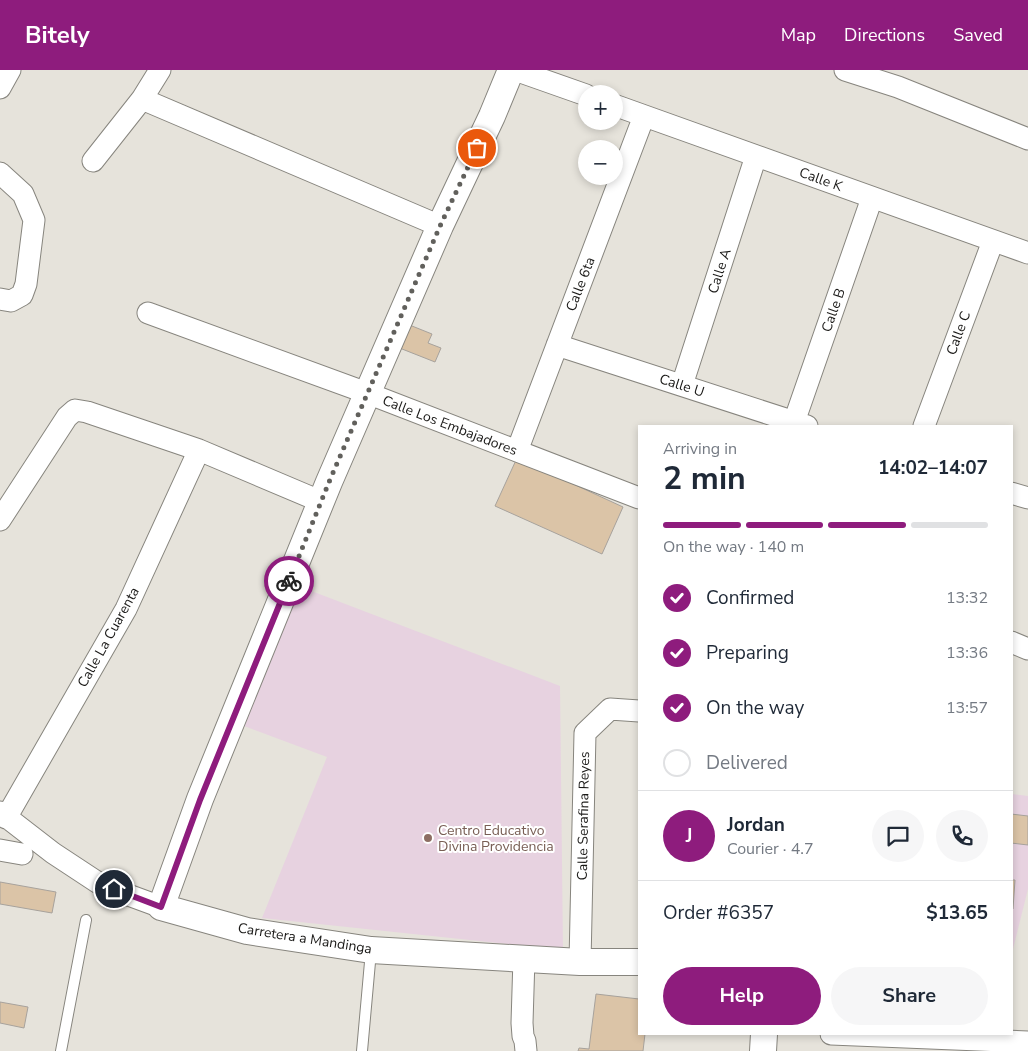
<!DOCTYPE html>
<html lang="en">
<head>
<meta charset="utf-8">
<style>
	body { margin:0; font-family:"Nunito Sans",sans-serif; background:#f6f6f7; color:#1f2937; height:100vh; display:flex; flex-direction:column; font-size:19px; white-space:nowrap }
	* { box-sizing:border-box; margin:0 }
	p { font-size:16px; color:#747a83 }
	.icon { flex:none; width:28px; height:28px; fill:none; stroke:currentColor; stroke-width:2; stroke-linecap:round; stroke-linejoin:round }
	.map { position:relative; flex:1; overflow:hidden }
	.sheet { position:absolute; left:638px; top:355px; width:375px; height:610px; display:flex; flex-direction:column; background:#fff; border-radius:0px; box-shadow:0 2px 8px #0003 }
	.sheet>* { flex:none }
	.controls { position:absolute; left:578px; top:15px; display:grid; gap:10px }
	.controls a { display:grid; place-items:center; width:45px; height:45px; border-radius:50%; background:#fff; box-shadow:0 2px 8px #0003; font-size:25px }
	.pin { position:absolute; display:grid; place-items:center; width:42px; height:42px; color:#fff; margin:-21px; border:2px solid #fff; border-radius:50%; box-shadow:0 1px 5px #0007 }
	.courier { position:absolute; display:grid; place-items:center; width:50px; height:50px; margin:-25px; border:4px solid #8e1c7d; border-radius:50%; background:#fff; color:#222; box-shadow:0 1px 6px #0007 }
	.overview em { font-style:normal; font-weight:700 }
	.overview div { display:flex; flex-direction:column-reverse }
	.overview { display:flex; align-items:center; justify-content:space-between; height:85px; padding:0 25px }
	h1 { font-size:32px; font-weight:700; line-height:38px }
	.bar { display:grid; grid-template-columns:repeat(4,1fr); gap:8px 5px; align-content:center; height:60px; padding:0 25px }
	.bar i { height:6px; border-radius:4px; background:#e0e1e3 }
	.bar .on { background:#8e1c7d }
	.bar p { grid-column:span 4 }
	.line { display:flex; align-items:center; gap:12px; padding:0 25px; border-top:1px solid #e0e1e3 }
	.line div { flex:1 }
	.round { display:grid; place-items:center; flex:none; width:52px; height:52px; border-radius:26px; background:#f6f6f7 }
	ol { padding:0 25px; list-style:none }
	li { display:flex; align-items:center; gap:15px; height:55px }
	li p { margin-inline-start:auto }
	li .icon { padding:5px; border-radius:50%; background:#8e1c7d; color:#fff; stroke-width:4 }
	li:last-child { color:#747a83 }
	li i { width:28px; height:28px; border:2px solid #e0e1e3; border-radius:50% }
	.button { display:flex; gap:10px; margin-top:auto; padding:10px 25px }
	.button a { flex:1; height:58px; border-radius:30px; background:#8e1c7d; color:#fff; font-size:20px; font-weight:700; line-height:58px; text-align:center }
	.button a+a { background:#f6f6f7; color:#1f2937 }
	header { display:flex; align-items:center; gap:30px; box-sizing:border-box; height:70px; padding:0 25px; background:#8e1c7d; color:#fff }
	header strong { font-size:24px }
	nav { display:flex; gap:28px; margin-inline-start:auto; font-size:18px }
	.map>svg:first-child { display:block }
</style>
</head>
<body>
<header>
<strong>Bitely</strong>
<nav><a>Map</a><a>Directions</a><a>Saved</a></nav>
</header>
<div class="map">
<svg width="1028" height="981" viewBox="0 0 1028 981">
	<rect width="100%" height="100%" fill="#e6e3db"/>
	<!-- education -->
	<path fill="#e7d2e0" d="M301,517l259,99 3,264 -301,-32 65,-161 -83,-31z
		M1011,724l17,2v93l-17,68z"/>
	<!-- building -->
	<path fill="#dbc4a7" stroke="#a7a29c" d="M407,254l25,10 -4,9 13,5 -6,14 -38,-15z
		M517,388l106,49 -21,47 -107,-48z
		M1011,744l17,2v29l-17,-2z
		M1011,810h4l-2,29 -2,-1z
		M0,812l56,10 -4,21 -52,-9z
		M596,924l43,5v35h6l-2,17h-65l1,-3 10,1z
		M0,932l28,5 -4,21 -24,-5z"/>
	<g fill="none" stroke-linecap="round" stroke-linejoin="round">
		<!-- service casing -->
		<g stroke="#87857e" stroke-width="12">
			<path id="service" d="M61,981l25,-131
				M362,981l9,-100"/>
		</g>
		<!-- minor casing -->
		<g stroke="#87857e" stroke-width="23">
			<path id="minor" d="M515,0l71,25
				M845,0l53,17 130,52
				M0,18l10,-18
				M142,29l298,127
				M614,35l414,148
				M93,91l49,-62 18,-29
				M0,103l23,21 11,26 -8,64 -4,11 -11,6 -11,-2
				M148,243l219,80 272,105
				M557,275l250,81
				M682,315l74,-229
				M794,352l78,-224
				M924,356l69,-185
				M517,381l127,-335
				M1011,423l17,5
				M0,450l67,-103 8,-7 12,2 112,38 123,52
				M1011,572l17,7
				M0,742l53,41 44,29 34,14 30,11
				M6,748l120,-209 73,-159
				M0,780l22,4
				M524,888l-2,65 1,13 2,5 1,10
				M580,892l5,-229 25,-24 29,2
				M831,964l197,8"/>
		</g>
		<!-- tertiary casing -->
		<g stroke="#87857e" stroke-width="28">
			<path id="tertiary" d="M511,0l-19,46 -52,110 -111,256 -129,317 -39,108 86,24 124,19 209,12h59
				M763,981l1,-17"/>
		</g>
		<!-- service -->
		<use href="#service" stroke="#fff" stroke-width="10"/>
		<!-- minor -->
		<use href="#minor" stroke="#fff" stroke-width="21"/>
		<!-- tertiary -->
		<use href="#tertiary" stroke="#fff" stroke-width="26"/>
	</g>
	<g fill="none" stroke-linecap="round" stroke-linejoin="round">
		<!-- done -->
		<path stroke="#61605c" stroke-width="5" stroke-dasharray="0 9" d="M289,511l40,-99 46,-106 65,-150 37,-78"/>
		<!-- route -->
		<path stroke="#8e1c7d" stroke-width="6" d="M114,819l47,18 39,-107 89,-219"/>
	</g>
	<!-- markers -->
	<circle fill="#8d6e63" stroke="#fff" stroke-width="2" cx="428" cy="768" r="5"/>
	<g text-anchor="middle" stroke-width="4" stroke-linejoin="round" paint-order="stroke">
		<!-- street labels -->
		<g font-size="14" fill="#1a1917" stroke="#fff">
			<text transform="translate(821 109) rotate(20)" y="5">Calle K</text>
			<text transform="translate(719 201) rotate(-72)" y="5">Calle A</text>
			<text transform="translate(580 214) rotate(-69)" y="5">Calle 6ta</text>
			<text transform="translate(833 240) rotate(-71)" y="5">Calle B</text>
			<text transform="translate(958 263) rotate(-70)" y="5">Calle C</text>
			<text transform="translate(682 315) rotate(18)" y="5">Calle U</text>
			<text transform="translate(450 355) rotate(21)" y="5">Calle Los Embajadores</text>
			<text transform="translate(108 567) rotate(-61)" y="5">Calle La Cuarenta</text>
			<text transform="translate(583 746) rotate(-89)" y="5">Calle Serafina Reyes</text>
			<text transform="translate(305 868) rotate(9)" y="5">Carretera a Mandinga</text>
		</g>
		<!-- education labels -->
		<g font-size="14" fill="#785e54" stroke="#fff" text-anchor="start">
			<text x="438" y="765">Centro Educativo<tspan x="438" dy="16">Divina Providencia</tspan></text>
		</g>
	</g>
</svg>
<div class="controls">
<a>+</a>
<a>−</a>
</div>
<div class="pin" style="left:477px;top:78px;background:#ea580c"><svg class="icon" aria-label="bag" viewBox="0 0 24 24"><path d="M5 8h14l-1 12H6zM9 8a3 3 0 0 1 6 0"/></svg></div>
<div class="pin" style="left:114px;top:819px;background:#1f2937"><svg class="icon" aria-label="home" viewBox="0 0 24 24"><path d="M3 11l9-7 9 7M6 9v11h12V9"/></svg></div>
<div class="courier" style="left:289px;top:511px"><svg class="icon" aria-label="bike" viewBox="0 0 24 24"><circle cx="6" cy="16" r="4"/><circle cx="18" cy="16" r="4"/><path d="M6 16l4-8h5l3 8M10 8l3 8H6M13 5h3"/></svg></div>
<section class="sheet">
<div class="overview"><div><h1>2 min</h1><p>Arriving in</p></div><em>14:02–14:07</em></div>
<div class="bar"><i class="on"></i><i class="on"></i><i class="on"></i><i></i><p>On the way · 140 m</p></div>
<ol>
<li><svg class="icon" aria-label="check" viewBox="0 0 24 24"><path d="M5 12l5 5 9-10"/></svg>Confirmed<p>13:32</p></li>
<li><svg class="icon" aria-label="check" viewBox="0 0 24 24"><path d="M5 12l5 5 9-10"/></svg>Preparing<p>13:36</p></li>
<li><svg class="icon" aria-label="check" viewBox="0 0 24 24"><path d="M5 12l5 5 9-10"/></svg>On the way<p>13:57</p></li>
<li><i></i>Delivered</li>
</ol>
<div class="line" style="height:90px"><b class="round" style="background:#8e1c7d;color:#fff">J</b><div><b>Jordan</b><p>Courier · 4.7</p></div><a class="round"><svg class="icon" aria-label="chat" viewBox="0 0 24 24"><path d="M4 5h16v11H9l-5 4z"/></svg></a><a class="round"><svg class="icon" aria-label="phone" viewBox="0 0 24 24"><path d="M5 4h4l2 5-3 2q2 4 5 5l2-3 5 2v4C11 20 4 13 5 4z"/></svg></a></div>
<div class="line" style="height:65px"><div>Order #6357</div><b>$13.65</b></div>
<div class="button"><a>Help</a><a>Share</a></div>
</section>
</div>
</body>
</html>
